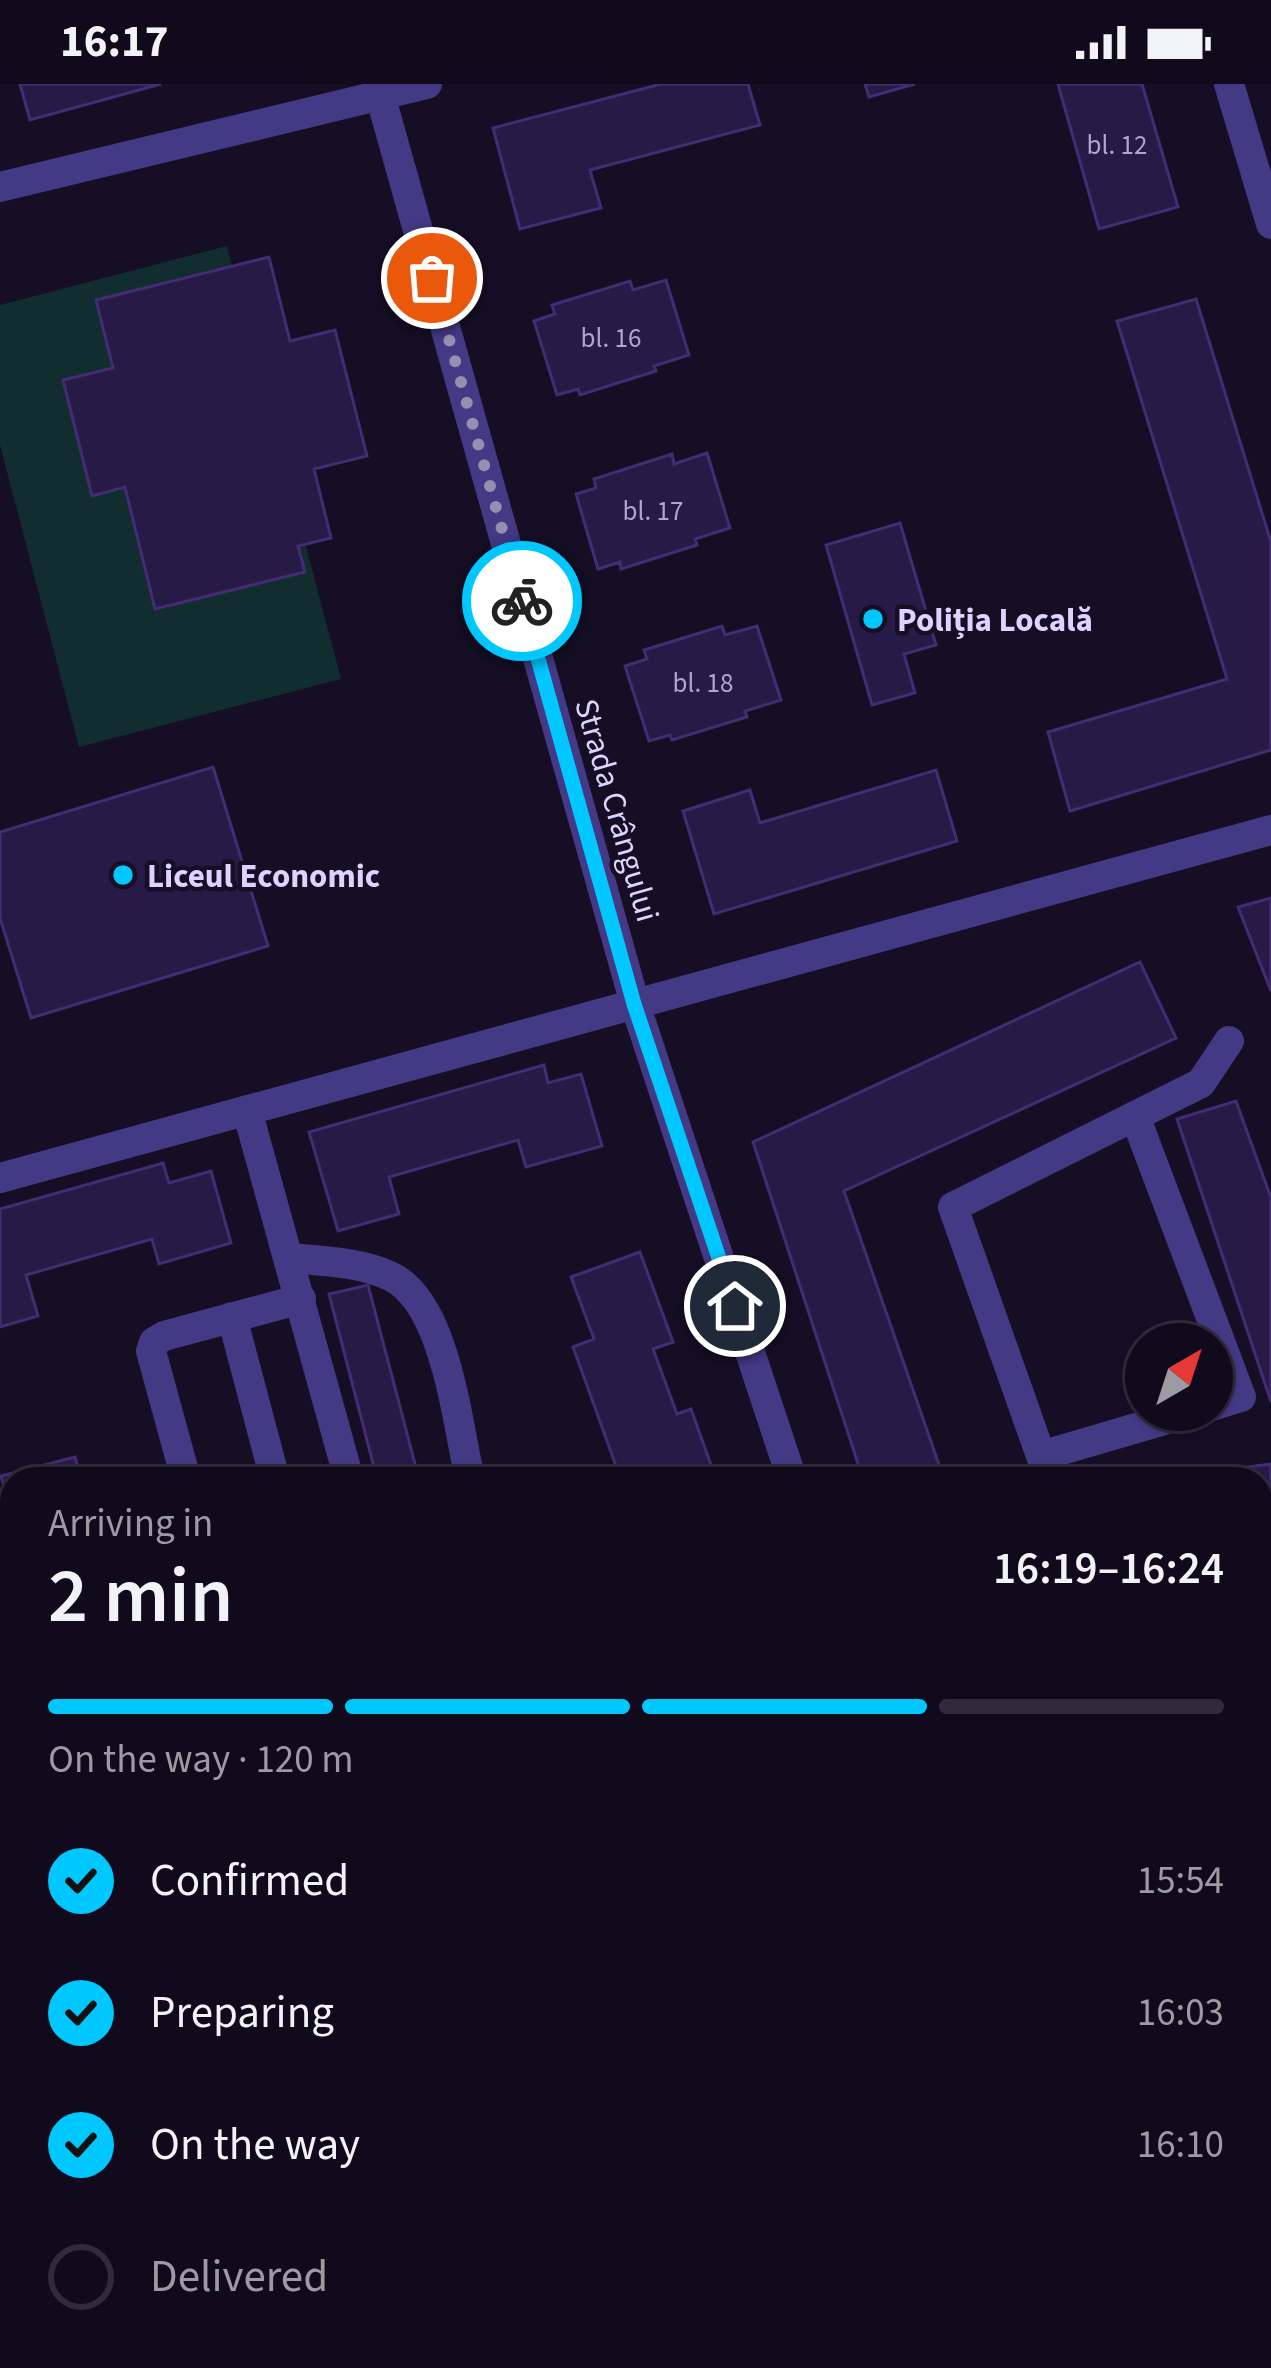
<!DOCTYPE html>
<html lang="en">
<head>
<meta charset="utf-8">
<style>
	body { margin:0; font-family:"Source Sans 3",sans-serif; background:#191325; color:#f1f3f6; height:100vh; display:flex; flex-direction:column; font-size:45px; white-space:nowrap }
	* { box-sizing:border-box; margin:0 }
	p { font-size:39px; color:#9c9aa3 }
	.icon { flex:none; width:66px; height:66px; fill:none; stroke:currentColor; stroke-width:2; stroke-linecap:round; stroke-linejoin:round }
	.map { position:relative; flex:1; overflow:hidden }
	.panel { position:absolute; left:0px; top:1383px; width:1272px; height:903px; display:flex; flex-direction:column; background:#100a1c; border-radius:36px 36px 0 0; box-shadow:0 3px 9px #0004,0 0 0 3px #302b3b }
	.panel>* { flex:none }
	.needle { width:78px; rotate:39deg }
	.controls { position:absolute; left:1125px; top:1239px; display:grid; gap:24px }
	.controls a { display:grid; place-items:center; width:108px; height:108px; border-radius:50%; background:#100a1c; box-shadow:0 3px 9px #0004,0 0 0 3px #302b3b; font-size:60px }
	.pin { position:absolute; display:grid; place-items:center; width:102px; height:102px; color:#fff; margin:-51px; border:6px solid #fff; border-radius:50%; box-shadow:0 3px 12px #0007 }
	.courier { position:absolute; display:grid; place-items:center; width:120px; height:120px; margin:-60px; border:9px solid #00c7fe; border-radius:50%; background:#fff; color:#222; box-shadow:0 3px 15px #0007 }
	.overview em { font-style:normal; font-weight:600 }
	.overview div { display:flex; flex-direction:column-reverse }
	.overview { display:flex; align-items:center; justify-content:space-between; height:204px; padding:0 48px }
	h1 { font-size:78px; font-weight:600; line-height:90px }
	.bar { display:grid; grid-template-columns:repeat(4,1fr); gap:18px 12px; align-content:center; height:144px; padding:0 48px }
	.bar i { height:15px; border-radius:9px; background:#302b3b }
	.bar .on { background:#00c7fe }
	.bar p { grid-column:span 4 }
	ol { padding:0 48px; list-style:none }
	li { display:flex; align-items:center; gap:36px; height:132px }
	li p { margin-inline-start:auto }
	li .icon { padding:12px; border-radius:50%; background:#00c7fe; color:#111; stroke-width:4 }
	li:last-child { color:#9c9aa3 }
	li i { width:66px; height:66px; border:6px solid #302b3b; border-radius:50% }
	.status { display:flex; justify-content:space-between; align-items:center; height:84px; padding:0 60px; background:#100a1c; direction:ltr }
	.status svg { height:33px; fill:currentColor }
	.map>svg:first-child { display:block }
</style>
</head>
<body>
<div class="status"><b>16:17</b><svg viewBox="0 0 49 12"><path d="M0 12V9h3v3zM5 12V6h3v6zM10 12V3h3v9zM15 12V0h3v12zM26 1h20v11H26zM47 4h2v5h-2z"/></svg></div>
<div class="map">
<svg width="1271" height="2284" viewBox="0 0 1271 2284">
	<rect width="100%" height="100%" fill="#150e25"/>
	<!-- green -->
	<path fill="#112d2f" d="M227,162l114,433 -262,68 -79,-302v-140z"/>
	<!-- building -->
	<path fill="#281a47" stroke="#422c73" stroke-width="3" d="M20,0h141l-131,36z
		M661,0h87l12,41 -170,45 11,38 -81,21 -27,-101z
		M865,0h50l-46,13z
		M1058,0h84l36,123 -79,22z
		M269,173l21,84 45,-11 32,126 -53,13 17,69 -33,8 7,26 -150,37 -30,-122 -33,9 -29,-116 50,-12 -17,-68z
		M666,196l23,75 -35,11 2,5 -76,24 -2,-6 -21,6 -23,-74 21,-7 -3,-9 78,-24 3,9z
		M1196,215l75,243v208l-201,61 -22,-79 179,-53 -110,-358z
		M707,369l23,75 -35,11 2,6 -76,24 -1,-7 -22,7 -22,-75 20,-6 -2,-9 78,-25 2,10z
		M900,439l36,122 -32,9 11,39 -43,12 -46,-160z
		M722,542l3,9 32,-9 24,74 -36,11 2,6 -75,23 -2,-5 -21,6 -24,-75 22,-7 -3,-9z
		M213,683l55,179 -237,72 -31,-100v-86z
		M936,686l21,71 -243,73 -31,-103 67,-21 10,33z
		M1271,814v93l-33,-84z
		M1140,878l36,76 -332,153 100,288h-81l-110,-337z
		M544,981l4,18 33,-9 21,72 -76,21 -8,-27 -129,37 10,37 -61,17 -29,-99z
		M1236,1017l35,97v204l-94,-283z
		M163,1079l6,20 42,-12 20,72 -72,21 -7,-25 -126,36 12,41 -38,11v-118z
		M640,1168l33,90 -20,7 24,65 14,-5 25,70h-73l-4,-9 -19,7 -47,-130 21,-8 -23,-62z
		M368,1201l51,194h-42l-48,-185z
		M75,1373l6,22h-69v125l-12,-45v-40l12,-3 -11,-40z
		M1271,1380v80l-11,1v-66h-106z
		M327,2274h69l-68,6z
		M960,2274h173l-11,10h-173z"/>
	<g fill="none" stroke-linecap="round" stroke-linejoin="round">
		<!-- minor -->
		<path stroke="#443985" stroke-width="30" d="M377,0l258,920 157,475
			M1229,0l42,140
			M0,103l427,-103
			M247,1026l102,369
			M1135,1032l106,281 -29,9
			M0,1094l1271,-348
			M289,1174c33,3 71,4 101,18 56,26 67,147 80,203
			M232,1233l43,162
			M1198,1326l-157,46 -88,-249 248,-124 28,-42
			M186,1395l-35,-128 3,-9 10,-6 137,-37
			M0,1723l12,26
			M1260,1973l11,-9
			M1260,2053l11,-6
			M1260,2238l11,-8
			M271,2274l6,10
			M651,2274l1,10
			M835,2284l12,-10
			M1200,2284l13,-10"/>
		<!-- major -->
		<path stroke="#d45aff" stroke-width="30" d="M1260,1624l11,-1
			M0,1719l12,-1"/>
	</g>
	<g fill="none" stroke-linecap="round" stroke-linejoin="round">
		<!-- done -->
		<path stroke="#978eb3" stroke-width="12" stroke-dasharray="0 21.6" d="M432,194l90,323"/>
		<!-- route -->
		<path stroke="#00c7fe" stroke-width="15" d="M522,517l112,403 101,302"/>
	</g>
	<!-- markers -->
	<g fill="#00c7fe" stroke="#150e25" stroke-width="4.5">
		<circle cx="873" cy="535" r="12"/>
		<circle cx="123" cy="791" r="12"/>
	</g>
	<g text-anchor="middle" stroke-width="9" stroke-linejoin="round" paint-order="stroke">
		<!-- number labels -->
		<g font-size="27" fill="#b0a5d1">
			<text x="1117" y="70">bl. 12</text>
			<text x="611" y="263">bl. 16</text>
			<text x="653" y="436">bl. 17</text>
			<text x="703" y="608">bl. 18</text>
		</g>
		<!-- poi labels -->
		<g font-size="33" font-weight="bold" fill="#ddd3ff" stroke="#150e25" text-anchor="start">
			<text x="897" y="547">Poliția Locală</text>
			<text x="147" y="803">Liceul Economic</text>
		</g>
		<!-- street labels -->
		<g font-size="33" fill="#ddd3ff" stroke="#150e25">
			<text transform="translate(618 726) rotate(74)" y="12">Strada Crângului</text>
		</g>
	</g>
</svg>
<div class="controls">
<a><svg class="needle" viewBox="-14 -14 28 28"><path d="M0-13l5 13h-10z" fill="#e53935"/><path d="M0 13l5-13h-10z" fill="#9c9aa3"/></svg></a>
</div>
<div class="pin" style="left:432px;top:194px;background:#ea580c"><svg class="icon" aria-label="bag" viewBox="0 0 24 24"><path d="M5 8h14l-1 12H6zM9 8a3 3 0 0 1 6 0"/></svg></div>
<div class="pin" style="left:735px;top:1222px;background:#1f2937"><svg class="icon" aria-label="home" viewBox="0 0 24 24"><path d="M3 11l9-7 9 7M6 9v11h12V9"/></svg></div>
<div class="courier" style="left:522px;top:517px"><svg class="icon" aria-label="bike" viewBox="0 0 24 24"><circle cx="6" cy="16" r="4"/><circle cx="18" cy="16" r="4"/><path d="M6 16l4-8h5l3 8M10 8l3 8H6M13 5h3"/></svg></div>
<section class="panel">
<div class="overview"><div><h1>2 min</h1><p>Arriving in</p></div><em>16:19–16:24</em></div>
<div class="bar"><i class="on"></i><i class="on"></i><i class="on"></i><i></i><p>On the way · 120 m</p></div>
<ol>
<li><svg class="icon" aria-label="check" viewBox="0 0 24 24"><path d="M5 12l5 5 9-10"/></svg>Confirmed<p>15:54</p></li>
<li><svg class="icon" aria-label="check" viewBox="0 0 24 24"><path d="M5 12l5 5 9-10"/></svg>Preparing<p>16:03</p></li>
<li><svg class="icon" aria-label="check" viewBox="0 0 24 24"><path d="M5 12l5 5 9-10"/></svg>On the way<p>16:10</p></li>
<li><i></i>Delivered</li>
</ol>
</section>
</div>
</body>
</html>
